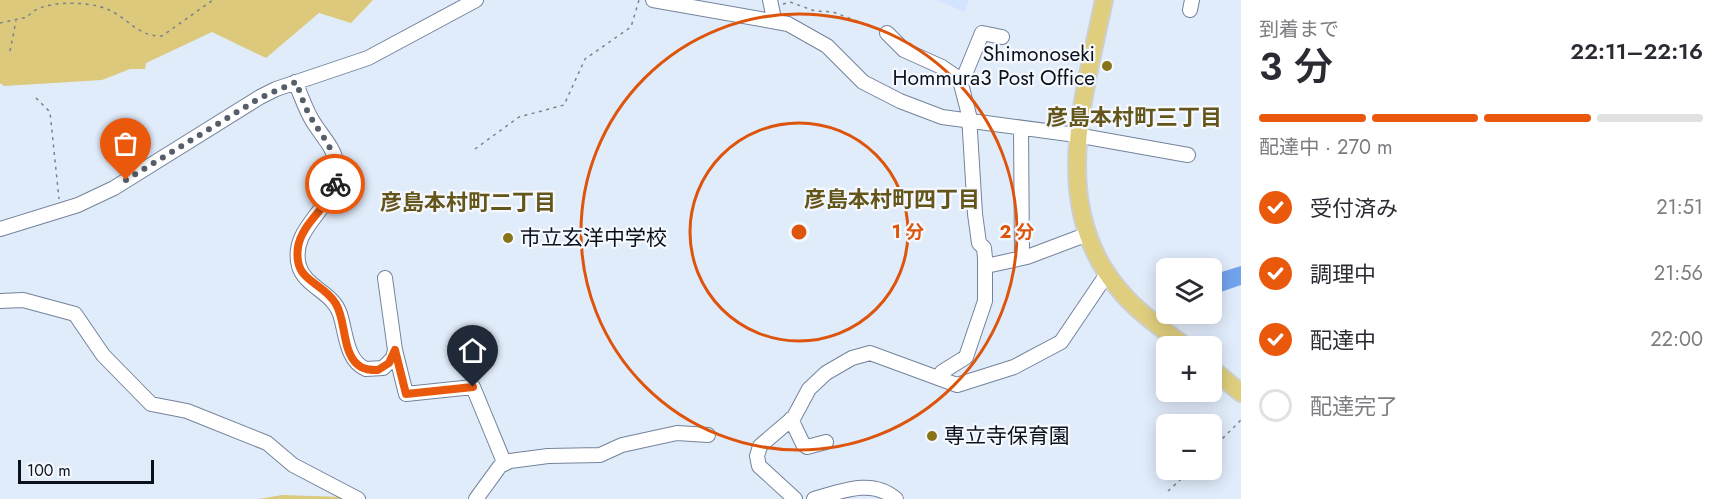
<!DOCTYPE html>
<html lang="ja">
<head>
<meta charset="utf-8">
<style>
	body { margin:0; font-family:Jost,"Noto Sans JP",sans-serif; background:#f7f7f7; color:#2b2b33; height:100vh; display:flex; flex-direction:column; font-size:22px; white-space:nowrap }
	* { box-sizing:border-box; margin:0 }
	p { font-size:20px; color:#7c7c81 }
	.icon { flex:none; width:33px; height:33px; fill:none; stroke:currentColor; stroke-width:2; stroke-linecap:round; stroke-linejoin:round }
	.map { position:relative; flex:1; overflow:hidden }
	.drawer { display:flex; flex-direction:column; background:#fff; width:480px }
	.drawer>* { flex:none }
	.tools { position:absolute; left:1156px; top:258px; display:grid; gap:12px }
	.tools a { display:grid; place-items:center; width:66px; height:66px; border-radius:9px; background:#fff; box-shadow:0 3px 15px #0003; font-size:30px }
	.scale { position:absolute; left:18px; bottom:15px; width:136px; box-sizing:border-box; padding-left:6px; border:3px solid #0b111a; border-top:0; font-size:16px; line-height:21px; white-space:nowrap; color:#0b111a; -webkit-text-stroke:4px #f5f8fe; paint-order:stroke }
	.pin { position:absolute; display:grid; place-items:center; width:51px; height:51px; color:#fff; margin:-62px -26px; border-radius:50% 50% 50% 0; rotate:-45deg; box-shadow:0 0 6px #0007 }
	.pin .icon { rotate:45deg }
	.courier { position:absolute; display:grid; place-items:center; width:60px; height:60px; margin:-30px; border:4px solid #ea580c; border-radius:50%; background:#fff; color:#222; box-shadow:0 2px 8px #0007 }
	.overview em { font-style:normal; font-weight:600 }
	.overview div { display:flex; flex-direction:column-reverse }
	.overview { display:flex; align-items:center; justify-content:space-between; height:102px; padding:0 18px }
	h1 { font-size:39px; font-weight:600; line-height:45px }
	.bar { display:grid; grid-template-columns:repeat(4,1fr); gap:9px 6px; align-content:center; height:72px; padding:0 18px }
	.bar i { height:8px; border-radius:4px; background:#e1e1e2 }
	.bar .active { background:#ea580c }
	.bar p { grid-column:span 4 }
	ol { padding:0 18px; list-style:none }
	li { display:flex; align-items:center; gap:18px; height:66px }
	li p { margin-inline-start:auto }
	li .icon { padding:6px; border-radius:50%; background:#ea580c; color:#fff; stroke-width:4 }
	li:last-child { color:#7c7c81 }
	li i { width:33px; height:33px; border:3px solid #e1e1e2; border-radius:50% }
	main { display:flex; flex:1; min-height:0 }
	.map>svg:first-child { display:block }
</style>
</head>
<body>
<main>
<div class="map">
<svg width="1241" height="499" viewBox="0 0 1241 499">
	<rect width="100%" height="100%" fill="#e1ecfb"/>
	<!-- built -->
	<path fill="#d3e4fe" d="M937,0h32l-4,12z"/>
	<!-- green -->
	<path fill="#dcc97b" d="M0,0h373l-22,23 -32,-10 -53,45 -54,-26 -66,31 -1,6h-15l-28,11 -98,6 -4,-3z
		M282,495l61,2 2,2h-86z"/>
	<!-- water -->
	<path fill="#72a3ed" d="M1241,266v19l-29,10v-20z"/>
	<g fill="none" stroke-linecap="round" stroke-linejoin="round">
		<!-- minor casing -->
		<g stroke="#74839b" stroke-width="16">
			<path id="minor" d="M653,0l135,24 39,22 36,36 37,19 42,16 134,18 112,20
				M770,0l4,19
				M1190,10l2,-10
				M887,33l17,17 38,17 19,13
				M295,82c6,13 10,26 17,38 8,14 22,27 25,44 6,42 -49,60 -38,102 6,21 34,26 41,48 6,18 6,47 26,55l17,-1 10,-10 2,-8 -10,-72
				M1021,128l1,129
				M0,229l78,-24 36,-17 146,-91 16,-8 92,-31 108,-58
				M986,266l41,-9 61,-23
				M0,301l23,-1 52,14 28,41 48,49 36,7 80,32 26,22 65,34
				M395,350l11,44 67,-7 31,75
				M939,378l3,-6 24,-15 19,-56v-43l-1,-10 -5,-5 -4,-29 -6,-99 -8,-31 21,-51 20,4
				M791,419l12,25 4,3 19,-5
				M476,499l24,-33 10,-5 38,-5 52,-1 22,-10 55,-12 31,2
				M795,499l-36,-33 -2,-10 3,-10 34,-29 15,-28 17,-16 26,-15 18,-5 87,32 57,-18 47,-25 46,-68
				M814,499c28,-8 58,-21 82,0"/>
		</g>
		<!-- major casing -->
		<g stroke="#cecfd1" stroke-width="20">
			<path id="major" d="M1104,0c-20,98 -57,209 18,293 17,20 42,37 63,53
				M1212,369l29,24"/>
		</g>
		<!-- path -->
		<path stroke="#79818d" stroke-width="1.5" stroke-dasharray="3 4.5" stroke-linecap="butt" d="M783,4l7,-2 25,9 18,1 45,17
			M0,23l28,-6c9,-17 61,-17 81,-7 19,8 29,27 53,26l51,-36
			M10,51l6,-30
			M36,98l14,14 9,87
			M475,149l44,-32 45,-12 21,-46 46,-32 8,-27
			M1212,449l29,-29
			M1168,491l23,-21"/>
		<!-- minor -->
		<use href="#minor" stroke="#fff" stroke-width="14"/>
		<!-- major -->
		<use href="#major" stroke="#dfce7d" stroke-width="16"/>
	</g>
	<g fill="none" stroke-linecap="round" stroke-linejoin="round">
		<!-- done -->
		<path stroke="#565e69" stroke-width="6" stroke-dasharray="0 10.8" d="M126,180l134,-82 36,-16c5,13 9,27 17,39 12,20 29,37 22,63"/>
		<!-- route -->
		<path stroke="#ea580c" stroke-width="8" d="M335,184c-6,24 -33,38 -37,63 -5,36 24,33 38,57 10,17 6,46 21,60 6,6 14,6 21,6l11,-7 6,-13 11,44 67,-7"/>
	</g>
	<!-- distance rings -->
	<g fill="none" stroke="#dd550d" stroke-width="3">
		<circle cx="799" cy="232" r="109"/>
		<circle cx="799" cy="232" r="218"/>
	</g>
	<!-- markers -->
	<g fill="#887316" stroke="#f5f8fe" stroke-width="2">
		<circle cx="1107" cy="66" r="6"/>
		<circle cx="508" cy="238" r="6"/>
		<circle cx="932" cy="436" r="6"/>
	</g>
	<g text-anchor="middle" stroke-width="4.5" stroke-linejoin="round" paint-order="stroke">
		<!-- poi labels -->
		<g font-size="21" fill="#0b111a" stroke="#f5f8fe" text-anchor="start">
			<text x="1095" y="61" text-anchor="end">Shimonoseki<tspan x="1095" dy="24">Hommura3 Post Office</tspan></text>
			<text x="520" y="245">市立玄洋中学校</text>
			<text x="944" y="443">専立寺保育園</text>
		</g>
		<!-- neighbourhood labels -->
		<g font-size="22" font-weight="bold" fill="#64561a" stroke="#f5f8fe">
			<text x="1134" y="125">彦島本村町三丁目</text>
			<text x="892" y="207">彦島本村町四丁目</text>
			<text x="468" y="210">彦島本村町二丁目</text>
		</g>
	</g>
	<circle cx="799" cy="232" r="9" fill="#dd550d" stroke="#f5f8fe" stroke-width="3"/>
	<g font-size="18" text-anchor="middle" font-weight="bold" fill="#dd550d" stroke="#f5f8fe" stroke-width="4.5" stroke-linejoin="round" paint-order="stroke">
		<text x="908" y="238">1 分</text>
		<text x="1017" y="238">2 分</text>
	</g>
</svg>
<div class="tools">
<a><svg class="icon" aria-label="layers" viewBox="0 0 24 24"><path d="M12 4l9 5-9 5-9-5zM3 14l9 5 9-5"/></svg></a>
<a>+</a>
<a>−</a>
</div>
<div class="scale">100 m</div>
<div class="pin" style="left:126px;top:180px;background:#ea580c"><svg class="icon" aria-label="bag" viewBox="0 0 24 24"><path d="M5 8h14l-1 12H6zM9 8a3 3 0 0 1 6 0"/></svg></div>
<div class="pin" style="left:473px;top:387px;background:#1f2937"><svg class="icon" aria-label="home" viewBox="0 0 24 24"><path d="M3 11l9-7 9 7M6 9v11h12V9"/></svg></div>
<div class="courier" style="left:335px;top:184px"><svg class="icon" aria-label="bike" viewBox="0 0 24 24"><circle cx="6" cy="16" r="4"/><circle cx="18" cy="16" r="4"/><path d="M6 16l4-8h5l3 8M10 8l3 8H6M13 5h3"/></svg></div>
</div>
<section class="drawer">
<div class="overview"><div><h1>3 分</h1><p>到着まで</p></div><em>22:11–22:16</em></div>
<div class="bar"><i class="active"></i><i class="active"></i><i class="active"></i><i></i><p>配達中 · 270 m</p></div>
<ol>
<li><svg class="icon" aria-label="check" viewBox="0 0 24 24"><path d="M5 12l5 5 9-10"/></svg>受付済み<p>21:51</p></li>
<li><svg class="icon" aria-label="check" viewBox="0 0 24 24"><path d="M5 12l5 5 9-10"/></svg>調理中<p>21:56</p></li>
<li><svg class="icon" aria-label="check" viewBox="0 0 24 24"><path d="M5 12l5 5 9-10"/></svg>配達中<p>22:00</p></li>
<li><i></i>配達完了</li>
</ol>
</section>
</main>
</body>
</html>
